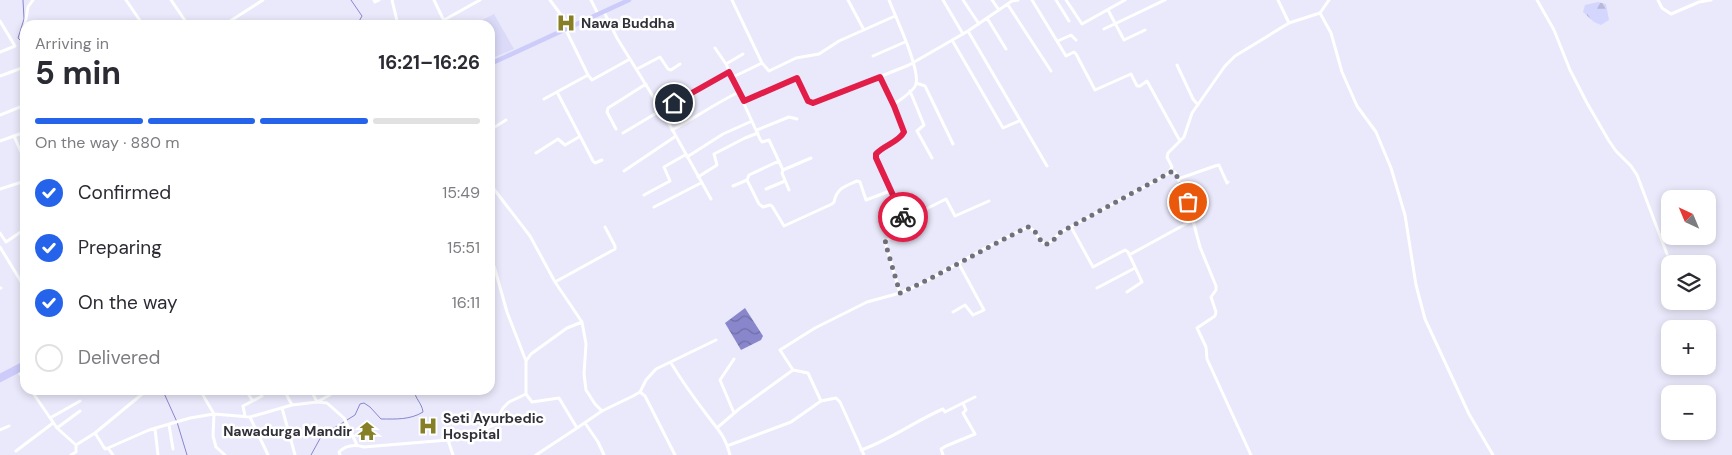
<!DOCTYPE html>
<html lang="en">
<head>
<meta charset="utf-8">
<style>
	body { margin:0; font-family:"DM Sans",sans-serif; background:#f7f7f7; color:#2b2b33; height:100vh; display:flex; flex-direction:column; font-size:19px; white-space:nowrap }
	* { box-sizing:border-box; margin:0 }
	p { font-size:16px; color:#7c7c81 }
	.icon { flex:none; width:28px; height:28px; fill:none; stroke:currentColor; stroke-width:2; stroke-linecap:round; stroke-linejoin:round }
	.map { position:relative; flex:1; overflow:hidden }
	.panel { position:absolute; left:20px; top:20px; width:475px; height:375px; display:flex; flex-direction:column; background:#fff; border-radius:15px; box-shadow:0 2px 8px #0003 }
	.panel>* { flex:none }
	.needle { width:32px; rotate:316deg }
	.buttons { position:absolute; left:1661px; top:190px; display:grid; gap:10px }
	.buttons a { display:grid; place-items:center; width:55px; height:55px; border-radius:10px; background:#fff; box-shadow:0 2px 8px #0003; font-size:25px }
	.pin { position:absolute; display:grid; place-items:center; width:42px; height:42px; color:#fff; margin:-21px; border:2px solid #fff; border-radius:50%; box-shadow:0 1px 5px #0007 }
	.courier { position:absolute; display:grid; place-items:center; width:50px; height:50px; margin:-25px; border:4px solid #e11d48; border-radius:50%; background:#fff; color:#222; box-shadow:0 1px 6px #0007 }
	.overview em { font-style:normal; font-weight:700 }
	.overview div { display:flex; flex-direction:column-reverse }
	.overview { display:flex; align-items:center; justify-content:space-between; height:85px; padding:0 15px }
	h1 { font-size:32px; font-weight:700; line-height:38px }
	.bar { display:grid; grid-template-columns:repeat(4,1fr); gap:8px 5px; align-content:center; height:60px; padding:0 15px }
	.bar i { height:6px; border-radius:4px; background:#e1e1e2 }
	.bar .current { background:#2563eb }
	.bar p { grid-column:span 4 }
	ol { padding:0 15px; list-style:none }
	li { display:flex; align-items:center; gap:15px; height:55px }
	li p { margin-inline-start:auto }
	li .icon { padding:5px; border-radius:50%; background:#2563eb; color:#fff; stroke-width:4 }
	li:last-child { color:#7c7c81 }
	li i { width:28px; height:28px; border:2px solid #e1e1e2; border-radius:50% }
	.map>svg:first-child { display:block }
</style>
</head>
<body>
<div class="map">
<svg width="1732" height="455" viewBox="0 0 1732 455">
	<defs>
		<pattern id="forest-firs" width="22" height="20" patternUnits="userSpaceOnUse" patternTransform="scale(1.25)"><rect width="22" height="20" fill="#d5d6fe"/><path d="M5 1l3.5 6h-7zM16 11l3.5 6h-7z" fill="#b7b8da"/></pattern>
		<pattern id="water-waves" width="16" height="10" patternUnits="userSpaceOnUse" patternTransform="scale(1.25)"><rect width="16" height="10" fill="#8986cc"/><path d="M0 5q4-4 8 0t8 0" fill="none" stroke="#706ea7"/></pattern>
	</defs>
	<rect width="100%" height="100%" fill="#e9e9fb"/>
	<!-- built -->
	<path fill="#dbdbf9" d="M494,14l20,35 -22,9 -2,-4v-29h-18z"/>
	<!-- forest -->
	<path fill="url(#forest-firs)" d="M1598,2l8,2 3,16 -8,5 -7,-3 -11,-10 2,-7z"/>
	<!-- water -->
	<path fill="url(#water-waves)" d="M745,308l18,28 -2,4 -20,10 -16,-27z"/>
	<g fill="none" stroke-linecap="round" stroke-linejoin="round">
		<!-- stream -->
		<path stroke="#8986cc" stroke-width="1" d="M23,0l1,19 -6,19 7,7
			M351,0l11,16 -5,9
			M160,390l3,1 14,31 10,33
			M347,420l8,-5 5,-11 4,-1 6,4 11,12c15,0 29,1 42,-7 -1,-9 -8,-13 -9,-22
			M311,455l11,-20 22,-13"/>
		<!-- street -->
		<path stroke="#fff" stroke-width="3" d="M126,0l17,25
			M171,0l17,25
			M374,0l1,2 4,-2
			M392,0l6,25
			M434,0l12,25
			M550,0l20,27
			M591,0l7,14
			M848,0l16,30
			M889,0c7,18 31,68 27,84 -2,8 -17,16 -23,21l11,24 -2,7 -21,13 -5,5v4l30,68c-4,9 -15,9 -21,16l15,51
			M943,0l20,34
			M963,0l16,24
			M992,0l7,10
			M1032,0l34,56 8,-4 2,2 19,36 36,-16 6,12h3l7,-5 33,60
			M1056,0l13,21
			M1066,0l16,24 43,-24
			M1278,0l11,23 31,-10 11,20 11,39 15,34 19,26 15,36 14,47 11,70 9,34 44,95 24,41
			M1537,0l17,30 16,40 17,33 22,38 7,10 15,15 6,9 30,79
			M1658,0l4,8 9,6 28,-12 12,-2
			M1008,5l43,66
			M1108,10l16,30 21,-10
			M604,12l13,26 45,73 49,88
			M1320,13l9,-13
			M987,18l19,31
			M444,20l36,-20
			M0,21l15,25 -15,6
			M25,25l3,-18 5,-7
			M224,25l39,-25
			M25,27l-3,9 3,6
			M1104,29l61,-29
			M968,31l79,135
			M952,40l51,88 16,-7
			M1058,41l13,-6 5,5
			M715,48l11,16
			M743,54l-17,10 34,75 2,3 7,-2 14,30 -1,3 7,17
			M873,56l32,-14
			M762,63l7,8 27,-13 23,-4 20,-13 56,-25
			M1177,65l16,34 5,6
			M637,69l23,-12 8,12 3,1 9,-6
			M588,75l4,5 38,-21
			M0,76l22,-8 3,-4
			M879,77l14,28
			M731,78l31,-15 -30,-63
			M916,83l9,3 28,58
			M910,91l14,34 -7,6 15,27
			M557,92l36,69 2,2 7,-3
			M544,99l44,-24 -22,-45
			M744,101l53,-23 13,25 9,-2 90,-36 59,-34 44,-30 6,-1
			M0,115l25,-10
			M616,129l-9,-17 1,-4 38,-24
			M490,130l16,-10
			M672,130c23,-12 44,-27 67,-38
			M757,130l32,-13 8,2
			M623,133l77,-46 29,-15
			M14,136l11,25
			M0,141l25,-9
			M536,153l22,-14 7,6 14,-8
			M687,157l36,-23 29,-13
			M779,161l-30,14 -2,5 12,24 4,3 7,-2 2,1 12,20 48,-22 2,-2c3,-14 11,-16 23,-21l3,1 6,18 24,-9
			M783,170l28,-12
			M624,171l52,-35
			M1171,172h4l13,30 12,45 16,39v4l-5,7 5,15 -1,4 -18,12 9,19 1,12 44,96
			M698,177l19,-12 -3,-11 31,-16 13,-5
			M1178,179l37,-13 4,-1 8,18 1,-1
			M490,184l40,52 25,46 27,40 4,22 -2,30 2,16 9,14 7,7 31,-15 7,-4 5,4 30,59
			M733,186l14,-6
			M0,189l25,-8
			M766,189l19,-8
			M644,195l26,-14 -6,-14 21,-12
			M25,200l-3,2 3,7
			M654,207l47,-24
			M904,220l42,-21 9,17 34,-15
			M1071,227l22,40 32,-17 3,2 14,30 -15,10
			M0,233l6,9 19,-13
			M0,247l25,41
			M490,252l17,60 19,49
			M1129,255l64,-35
			M555,282l60,-33v-3l-10,-19
			M0,288h1
			M1097,288l38,-20
			M953,312l12,-7 8,10 11,-5 -25,-46
			M671,363c11,18 23,35 36,52 11,15 18,20 23,40
			M793,370l15,3 13,28 15,-3 4,4 24,53
			M18,371l7,10
			M31,390l26,38 19,17 19,-12 10,16 3,-1 41,-18 41,-12 24,-4 36,3 42,-12 25,-3 10,1 17,15 13,27
			M200,390l14,24 -1,22 3,11 9,8
			M246,390l6,10
			M284,390l8,15
			M311,390l6,12 11,-6 8,-6
			M371,390l3,3
			M640,392l6,-12 10,-11 60,-29
			M526,394l6,8 27,-4 18,30 25,-17
			M282,408l13,47
			M734,413l-14,-33 14,-21
			M245,416l-2,-10 19,-10 -3,-6
			M250,417l18,38
			M50,418l30,-17
			M585,423l13,19 6,13
			M169,425l4,24
			M718,427l21,-18 54,-39 -13,-20 35,-22 52,-26 33,-9 23,-10 66,-37 39,-19c9,3 10,15 19,18l14,-13 107,-58 4,-7 -5,-10 1,-4 16,-16 8,-24 33,-47 10,-10 54,-33
			M57,428l23,-17
			M155,429l3,26
			M0,430l9,-4
			M95,433l52,-43
			M448,440l19,-3 27,-12 9,-17 6,-6 17,-8v-33l5,-7 36,-26 15,-6
			M727,446l64,-24 30,-21
			M108,448l5,7
			M861,450c29,-10 54,-29 82,-41l2,3 30,-15
			M16,451l37,-28
			M71,455l5,-3v-7
			M340,455l-1,-3c7,-7 15,-8 25,-5l84,-7 5,15
			M536,455l41,-27
			M943,455l-2,-6 5,-3 29,-12 -12,-21 3,-3 -3,-7"/>
		<!-- primary -->
		<path stroke="#cccbfa" stroke-width="4.5" d="M490,64l139,-64
			M0,376l25,-13
			M0,380l25,-13"/>
	</g>
	<g fill="none" stroke-linecap="round" stroke-linejoin="round">
		<!-- done -->
		<path stroke="#71717d" stroke-width="5" stroke-dasharray="0 9" d="M903,217l3,9 -5,7 -9,4 -7,5 15,51c44,-20 85,-45 128,-66l6,3 9,14c8,2 12,-7 18,-12l110,-60h4l13,30"/>
		<!-- route -->
		<path stroke="#e11d48" stroke-width="6" d="M674,103l55,-31 15,29 53,-23 11,23 5,2 67,-26 14,29 10,26c-5,10 -20,13 -28,22v4l27,59"/>
	</g>
	<!-- icons -->
	<defs>
		<g id="hospital-bare" transform="scale(1.5)"><path d="M-5-5h3v3.5h4V-5h3V5h-3V1.5h-4V5h-3Z" fill="#867f26" stroke="#fff" stroke-width="2.5" paint-order="stroke"/></g>
		<g id="temple-bare" transform="scale(1.5)"><path d="M0-6L5-2H3V0L6.5 2.5H4V6H1.5V3h-3V6H-4V2.5H-6.5L-3 0V-2H-5Z" fill="#867f26" stroke="#fff" stroke-width="2.5" paint-order="stroke"/></g>
	</defs>
	<g fill-rule="evenodd">
		<use href="#hospital-bare" x="566" y="23"/>
		<use href="#hospital-bare" x="428" y="426"/>
		<use href="#temple-bare" x="367" y="431"/>
	</g>
	<g text-anchor="middle" stroke-width="5" stroke-linejoin="round" paint-order="stroke">
		<!-- poi labels -->
		<g font-size="14" font-weight="bold" fill="#303039" stroke="#fff" text-anchor="start">
			<text x="581" y="28">Nawa Buddha</text>
			<text x="443" y="423">Seti Ayurbedic<tspan x="443" dy="16">Hospital</tspan></text>
			<text x="352" y="436" text-anchor="end">Nawadurga Mandir</text>
		</g>
	</g>
</svg>
<div class="buttons">
<a><svg class="needle" viewBox="-14 -14 28 28"><path d="M0-13l5 13h-10z" fill="#e53935"/><path d="M0 13l5-13h-10z" fill="#7c7c81"/></svg></a>
<a><svg class="icon" aria-label="layers" viewBox="0 0 24 24"><path d="M12 4l9 5-9 5-9-5zM3 14l9 5 9-5"/></svg></a>
<a>+</a>
<a>−</a>
</div>
<div class="pin" style="left:1188px;top:202px;background:#ea580c"><svg class="icon" aria-label="bag" viewBox="0 0 24 24"><path d="M5 8h14l-1 12H6zM9 8a3 3 0 0 1 6 0"/></svg></div>
<div class="pin" style="left:674px;top:103px;background:#1f2937"><svg class="icon" aria-label="home" viewBox="0 0 24 24"><path d="M3 11l9-7 9 7M6 9v11h12V9"/></svg></div>
<div class="courier" style="left:903px;top:217px"><svg class="icon" aria-label="bike" viewBox="0 0 24 24"><circle cx="6" cy="16" r="4"/><circle cx="18" cy="16" r="4"/><path d="M6 16l4-8h5l3 8M10 8l3 8H6M13 5h3"/></svg></div>
<section class="panel">
<div class="overview"><div><h1>5 min</h1><p>Arriving in</p></div><em>16:21–16:26</em></div>
<div class="bar"><i class="current"></i><i class="current"></i><i class="current"></i><i></i><p>On the way · 880 m</p></div>
<ol>
<li><svg class="icon" aria-label="check" viewBox="0 0 24 24"><path d="M5 12l5 5 9-10"/></svg>Confirmed<p>15:49</p></li>
<li><svg class="icon" aria-label="check" viewBox="0 0 24 24"><path d="M5 12l5 5 9-10"/></svg>Preparing<p>15:51</p></li>
<li><svg class="icon" aria-label="check" viewBox="0 0 24 24"><path d="M5 12l5 5 9-10"/></svg>On the way<p>16:11</p></li>
<li><i></i>Delivered</li>
</ol>
</section>
</div>
</body>
</html>
